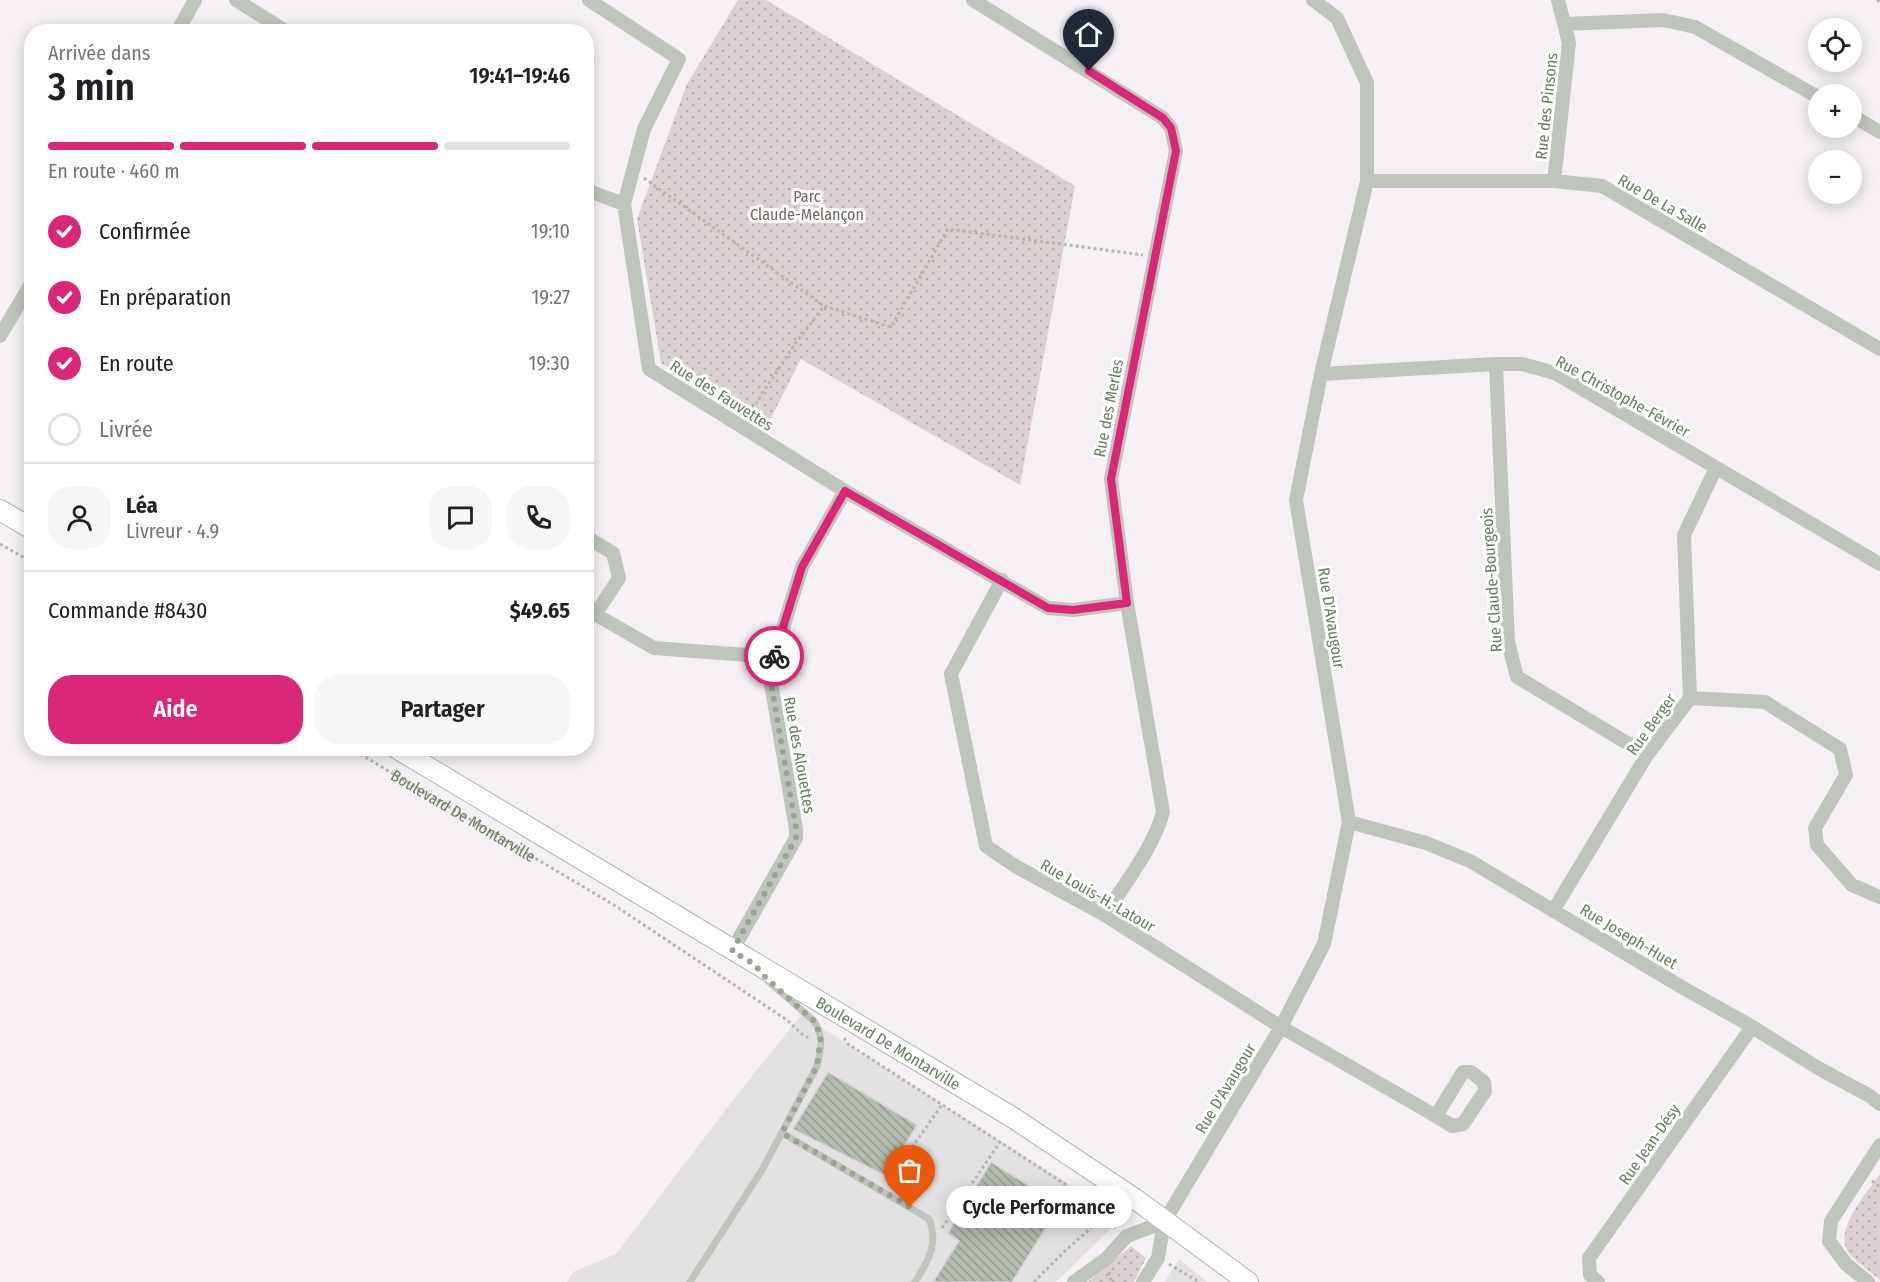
<!DOCTYPE html>
<html lang="fr">
<head>
<meta charset="utf-8">
<style>
	body { margin:0; font-family:"Fira Sans Condensed",sans-serif; background:#f6f6f6; color:#202124; height:100vh; display:flex; flex-direction:column; font-size:22px; white-space:nowrap }
	* { box-sizing:border-box; margin:0 }
	p { font-size:20px; color:#757577 }
	.icon { flex:none; width:33px; height:33px; fill:none; stroke:currentColor; stroke-width:2; stroke-linecap:round; stroke-linejoin:round }
	.map { position:relative; flex:1; overflow:hidden }
	.side { position:absolute; left:24px; top:24px; width:570px; height:732px; display:flex; flex-direction:column; background:#fff; border-radius:24px; box-shadow:0 3px 15px #0003 }
	.side>* { flex:none }
	.buttons { position:absolute; left:1808px; top:18px; display:grid; gap:12px }
	.buttons a { display:grid; place-items:center; width:54px; height:54px; border-radius:50%; background:#fff; box-shadow:0 3px 15px #0003; font-size:30px }
	.pin { position:absolute; display:grid; place-items:center; width:51px; height:51px; color:#fff; margin:-62px -26px; border-radius:50% 50% 50% 0; rotate:-45deg; box-shadow:0 0 6px #0007 }
	.pin .icon { rotate:45deg }
	.courier { position:absolute; display:grid; place-items:center; width:60px; height:60px; margin:-30px; border:4px solid #db2777; border-radius:50%; background:#fff; color:#222; box-shadow:0 2px 8px #0007 }
	.bubble { position:absolute; height:42px; border-radius:21px; background:#fff; box-shadow:0 3px 15px #0003; font-size:20px; font-weight:600; line-height:42px; text-align:center }
	.headline em { font-style:normal; font-weight:600 }
	.headline div { display:flex; flex-direction:column-reverse }
	.headline { display:flex; align-items:center; justify-content:space-between; height:102px; padding:0 24px }
	h1 { font-size:39px; font-weight:600; line-height:45px }
	.bar { display:grid; grid-template-columns:repeat(4,1fr); gap:9px 6px; align-content:center; height:72px; padding:0 24px }
	.bar i { height:8px; border-radius:4px; background:#e0e0e0 }
	.bar .on { background:#db2777 }
	.bar p { grid-column:span 4 }
	.line { display:flex; align-items:center; gap:15px; padding:0 24px; border-top:2px solid #e0e0e0 }
	.line div { flex:1 }
	.round { display:grid; place-items:center; flex:none; width:63px; height:63px; border-radius:24px; background:#f6f6f6 }
	ol { padding:0 24px; list-style:none }
	li { display:flex; align-items:center; gap:18px; height:66px }
	li p { margin-inline-start:auto }
	li .icon { padding:6px; border-radius:50%; background:#db2777; color:#fff; stroke-width:4 }
	li:last-child { color:#757577 }
	li i { width:33px; height:33px; border:3px solid #e0e0e0; border-radius:50% }
	.cta { display:flex; gap:12px; margin-top:auto; padding:12px 24px }
	.cta a { flex:1; height:69px; border-radius:24px; background:#db2777; color:#fff; font-size:24px; font-weight:600; line-height:69px; text-align:center }
	.cta a+a { background:#f6f6f6; color:#202124 }
	.map>svg:first-child { display:block }
</style>
</head>
<body>
<div class="map">
<svg width="1880" height="1282" viewBox="0 0 1880 1282">
	<defs>
		<pattern id="green-dots" width="8" height="8" patternUnits="userSpaceOnUse" patternTransform="scale(1.5)"><rect width="8" height="8" fill="#dbd1d3"/><path d="M2 2h.1M6 6h.1" fill="none" stroke="#b5afae" stroke-width="1.8" stroke-linecap="round"/></pattern>
		<pattern id="building-back-hatch" width="6" height="6" patternUnits="userSpaceOnUse" patternTransform="scale(1.5)"><rect width="6" height="6" fill="#b3bbaf"/><path d="M-1 5l2 2M0 0l6 6M5-1l2 2" fill="none" stroke="#959d92"/></pattern>
	</defs>
	<rect width="100%" height="100%" fill="#f4f0f3"/>
	<!-- built -->
	<path fill="#e3e1e1" d="M802,1014l11,8 309,196 -66,64h-489l6,-10 43,-18 121,-159z
		M1179,1259l28,23h-42z"/>
	<!-- green -->
	<path fill="url(#green-dots)" d="M738,0h28l309,186 -55,299 -219,-126 -35,69 -105,-65 -24,-144 50,-135z
		M1880,1174v106c-8,-7 -26,-19 -32,-28 -14,-24 19,-59 32,-78z
		M1131,1246l15,12 -12,24h-46z"/>
	<!-- building -->
	<path fill="url(#building-back-hatch)" stroke="#d5d3d5" stroke-width="1.5" d="M828,1072l89,53 -31,51 -93,-47z
		M991,1162l69,43 -48,77h-79l26,-41 -11,-8z"/>
	<g fill="none" stroke-linecap="round" stroke-linejoin="round">
		<!-- secondary casing -->
		<g stroke="#b0b8ac" stroke-width="22">
			<g id="secondary">
				<path d="M0,510l32,19"/>
				<path id="s2" d="M396,748l616,369 126,84 110,81"/>
			</g>
		</g>
		<!-- path -->
		<g stroke="#b5b9b2" stroke-width="3" stroke-dasharray="3 3" stroke-linecap="butt">
			<path d="M1877,0l3,2"/>
			<path d="M644,178l180,128"/>
			<path d="M749,414l46,-70 29,-38 67,21 57,-98 195,26"/>
			<path d="M0,544l32,18"/>
			<path id="s1" d="M350,748l264,157 173,115 18,17h5"/>
			<path d="M844,1038l4,6 220,142 34,32 14,10"/>
			<path d="M1872,1181l8,6"/>
			<path d="M888,1182l53,-76"/>
			<path d="M942,1228l58,-86"/>
			<path d="M1169,1264l30,18"/>
			<path d="M1109,1272l2,10"/>
			<path d="M1034,1282l31,-31 37,-33"/>
		</g>
		<!-- lane -->
		<path stroke="#bfc5bc" stroke-width="7" d="M782,1133l147,86c10,26 -1,42 -14,63
			M690,1282l72,-112 55,-104c4,-17 7,-30 -3,-45l-47,-41"/>
		<!-- street -->
		<path stroke="#bfc5bc" stroke-width="14" d="M236,0l51,32
			M589,0l90,59 -35,70 -20,75 25,165 196,122 203,117 25,2 54,-7
			M973,0l190,118 8,10 5,23 -65,328 16,124 36,209c-9,35 -39,72 -58,103
			M1564,24l99,-4 32,7 123,70
			M177,32l18,-32
			M1851,115l29,17
			M1367,181h187l48,5 278,163
			M1554,181l15,-138 -11,-43
			M586,190l38,14
			M0,336l32,-54
			M1496,364l12,278 9,35 130,78
			M1321,374l175,-10h26l33,9 325,191
			M586,537l27,16 6,25 -24,37
			M1002,580l-51,94 35,172 29,20 90,49 176,112 155,89 16,10 11,-2 22,-33 -1,-9 -13,-10h-8l-27,44
			M586,609l68,39 120,9
			M1690,698l75,4 75,47 6,26 -31,53 2,17 35,40 28,12
			M1349,822l77,21 44,18 215,128 61,34 72,45 52,28 10,8
			M1553,911l94,-156 43,-57 -6,-163 32,-67
			M732,951l64,-113v-9l-25,-146 3,-26 28,-90 43,-76
			M1074,1282l32,-23 21,-23 37,-14
			M1143,1282l15,-24 6,-36 117,-195 43,-83 25,-122 -53,-322 25,-126 46,-193v-98l-30,-65 -24,-18
			M1598,1282l-8,-7 -1,-17 163,-231
			M1868,1282l-22,-18 -17,-23 2,-20 49,-76"/>
		<!-- secondary -->
		<use href="#secondary" stroke="#fff" stroke-width="20"/>
	</g>
	<g fill="none" stroke-linecap="round" stroke-linejoin="round">
		<!-- done -->
		<path stroke="#99a592" stroke-width="6" stroke-dasharray="0 10.8" d="M774,656l-3,27 25,145v10l-64,113 22,13 12,14 48,43 7,15 -4,30 -35,67 128,74"/>
		<!-- route -->
		<path stroke="#db2777" stroke-width="8" d="M774,656l28,-89 43,-76 203,117 25,2 54,-7 -16,-124 65,-328 -5,-23 -8,-10 -74,-47"/>
	</g>
	<g text-anchor="middle" stroke-width="6" stroke-linejoin="round" paint-order="stroke">
		<!-- street labels -->
		<g font-size="16" fill="#687c5e" stroke="#fff">
			<text transform="translate(1546 106) rotate(-84)" y="6">Rue des Pinsons</text>
			<text transform="translate(1663 203) rotate(30)" y="6">Rue De La Salle</text>
			<text transform="translate(722 395) rotate(32)" y="6">Rue des Fauvettes</text>
			<text transform="translate(1623 396) rotate(29)" y="6">Rue Christophe-Février</text>
			<text transform="translate(1108 408) rotate(-79)" y="6">Rue des Merles</text>
			<text transform="translate(1491 580) rotate(-94)" y="6">Rue Claude-Bourgeois</text>
			<text transform="translate(1332 618) rotate(81)" y="6">Rue D'Avaugour</text>
			<text transform="translate(1651 724) rotate(-54)" y="6">Rue Berger</text>
			<text transform="translate(800 755) rotate(80)" y="6">Rue des Alouettes</text>
			<text dy="6" stroke="none"><textPath href="#s1" startOffset="132">Boulevard De Montarville</textPath></text>
			<text transform="translate(1098 895) rotate(30)" y="6">Rue Louis-H.-Latour</text>
			<text transform="translate(1629 936) rotate(31)" y="6">Rue Joseph-Huet</text>
			<text dy="6" stroke="none"><textPath href="#s2" startOffset="574">Boulevard De Montarville</textPath></text>
			<text transform="translate(1225 1088) rotate(-59)" y="6">Rue D'Avaugour</text>
			<text transform="translate(1649 1144) rotate(-55)" y="6">Rue Jean-Désy</text>
		</g>
		<!-- park labels -->
		<g font-size="16" fill="#796261" stroke="#fff">
			<text x="807" y="202">Parc<tspan x="807" dy="18">Claude-Melançon</tspan></text>
		</g>
	</g>
</svg>
<div class="buttons">
<a><svg class="icon" aria-label="locate" viewBox="0 0 24 24"><circle cx="12" cy="12" r="6"/><path d="M12 2v4M12 18v4M2 12h4M18 12h4"/></svg></a>
<a>+</a>
<a>−</a>
</div>
<div class="pin" style="left:910px;top:1207px;background:#ea580c"><svg class="icon" aria-label="bag" viewBox="0 0 24 24"><path d="M5 8h14l-1 12H6zM9 8a3 3 0 0 1 6 0"/></svg></div>
<div class="pin" style="left:1089px;top:71px;background:#1f2937"><svg class="icon" aria-label="home" viewBox="0 0 24 24"><path d="M3 11l9-7 9 7M6 9v11h12V9"/></svg></div>
<div class="courier" style="left:774px;top:656px"><svg class="icon" aria-label="bike" viewBox="0 0 24 24"><circle cx="6" cy="16" r="4"/><circle cx="18" cy="16" r="4"/><path d="M6 16l4-8h5l3 8M10 8l3 8H6M13 5h3"/></svg></div>
<div class="bubble" style="left:946px;top:1186px;width:186px">Cycle Performance</div>
<section class="side">
<div class="headline"><div><h1>3 min</h1><p>Arrivée dans</p></div><em>19:41–19:46</em></div>
<div class="bar"><i class="on"></i><i class="on"></i><i class="on"></i><i></i><p>En route · 460 m</p></div>
<ol>
<li><svg class="icon" aria-label="check" viewBox="0 0 24 24"><path d="M5 12l5 5 9-10"/></svg>Confirmée<p>19:10</p></li>
<li><svg class="icon" aria-label="check" viewBox="0 0 24 24"><path d="M5 12l5 5 9-10"/></svg>En préparation<p>19:27</p></li>
<li><svg class="icon" aria-label="check" viewBox="0 0 24 24"><path d="M5 12l5 5 9-10"/></svg>En route<p>19:30</p></li>
<li><i></i>Livrée</li>
</ol>
<div class="line" style="height:108px"><a class="round"><svg class="icon" aria-label="person" viewBox="0 0 24 24"><circle cx="12" cy="8" r="4"/><path d="M4 21q1-7 8-7t8 7"/></svg></a><div><b>Léa</b><p>Livreur · 4.9</p></div><a class="round"><svg class="icon" aria-label="chat" viewBox="0 0 24 24"><path d="M4 5h16v11H9l-5 4z"/></svg></a><a class="round"><svg class="icon" aria-label="phone" viewBox="0 0 24 24"><path d="M5 4h4l2 5-3 2q2 4 5 5l2-3 5 2v4C11 20 4 13 5 4z"/></svg></a></div>
<div class="line" style="height:78px"><div>Commande #8430</div><b>$49.65</b></div>
<div class="cta"><a>Aide</a><a>Partager</a></div>
</section>
</div>
</body>
</html>
